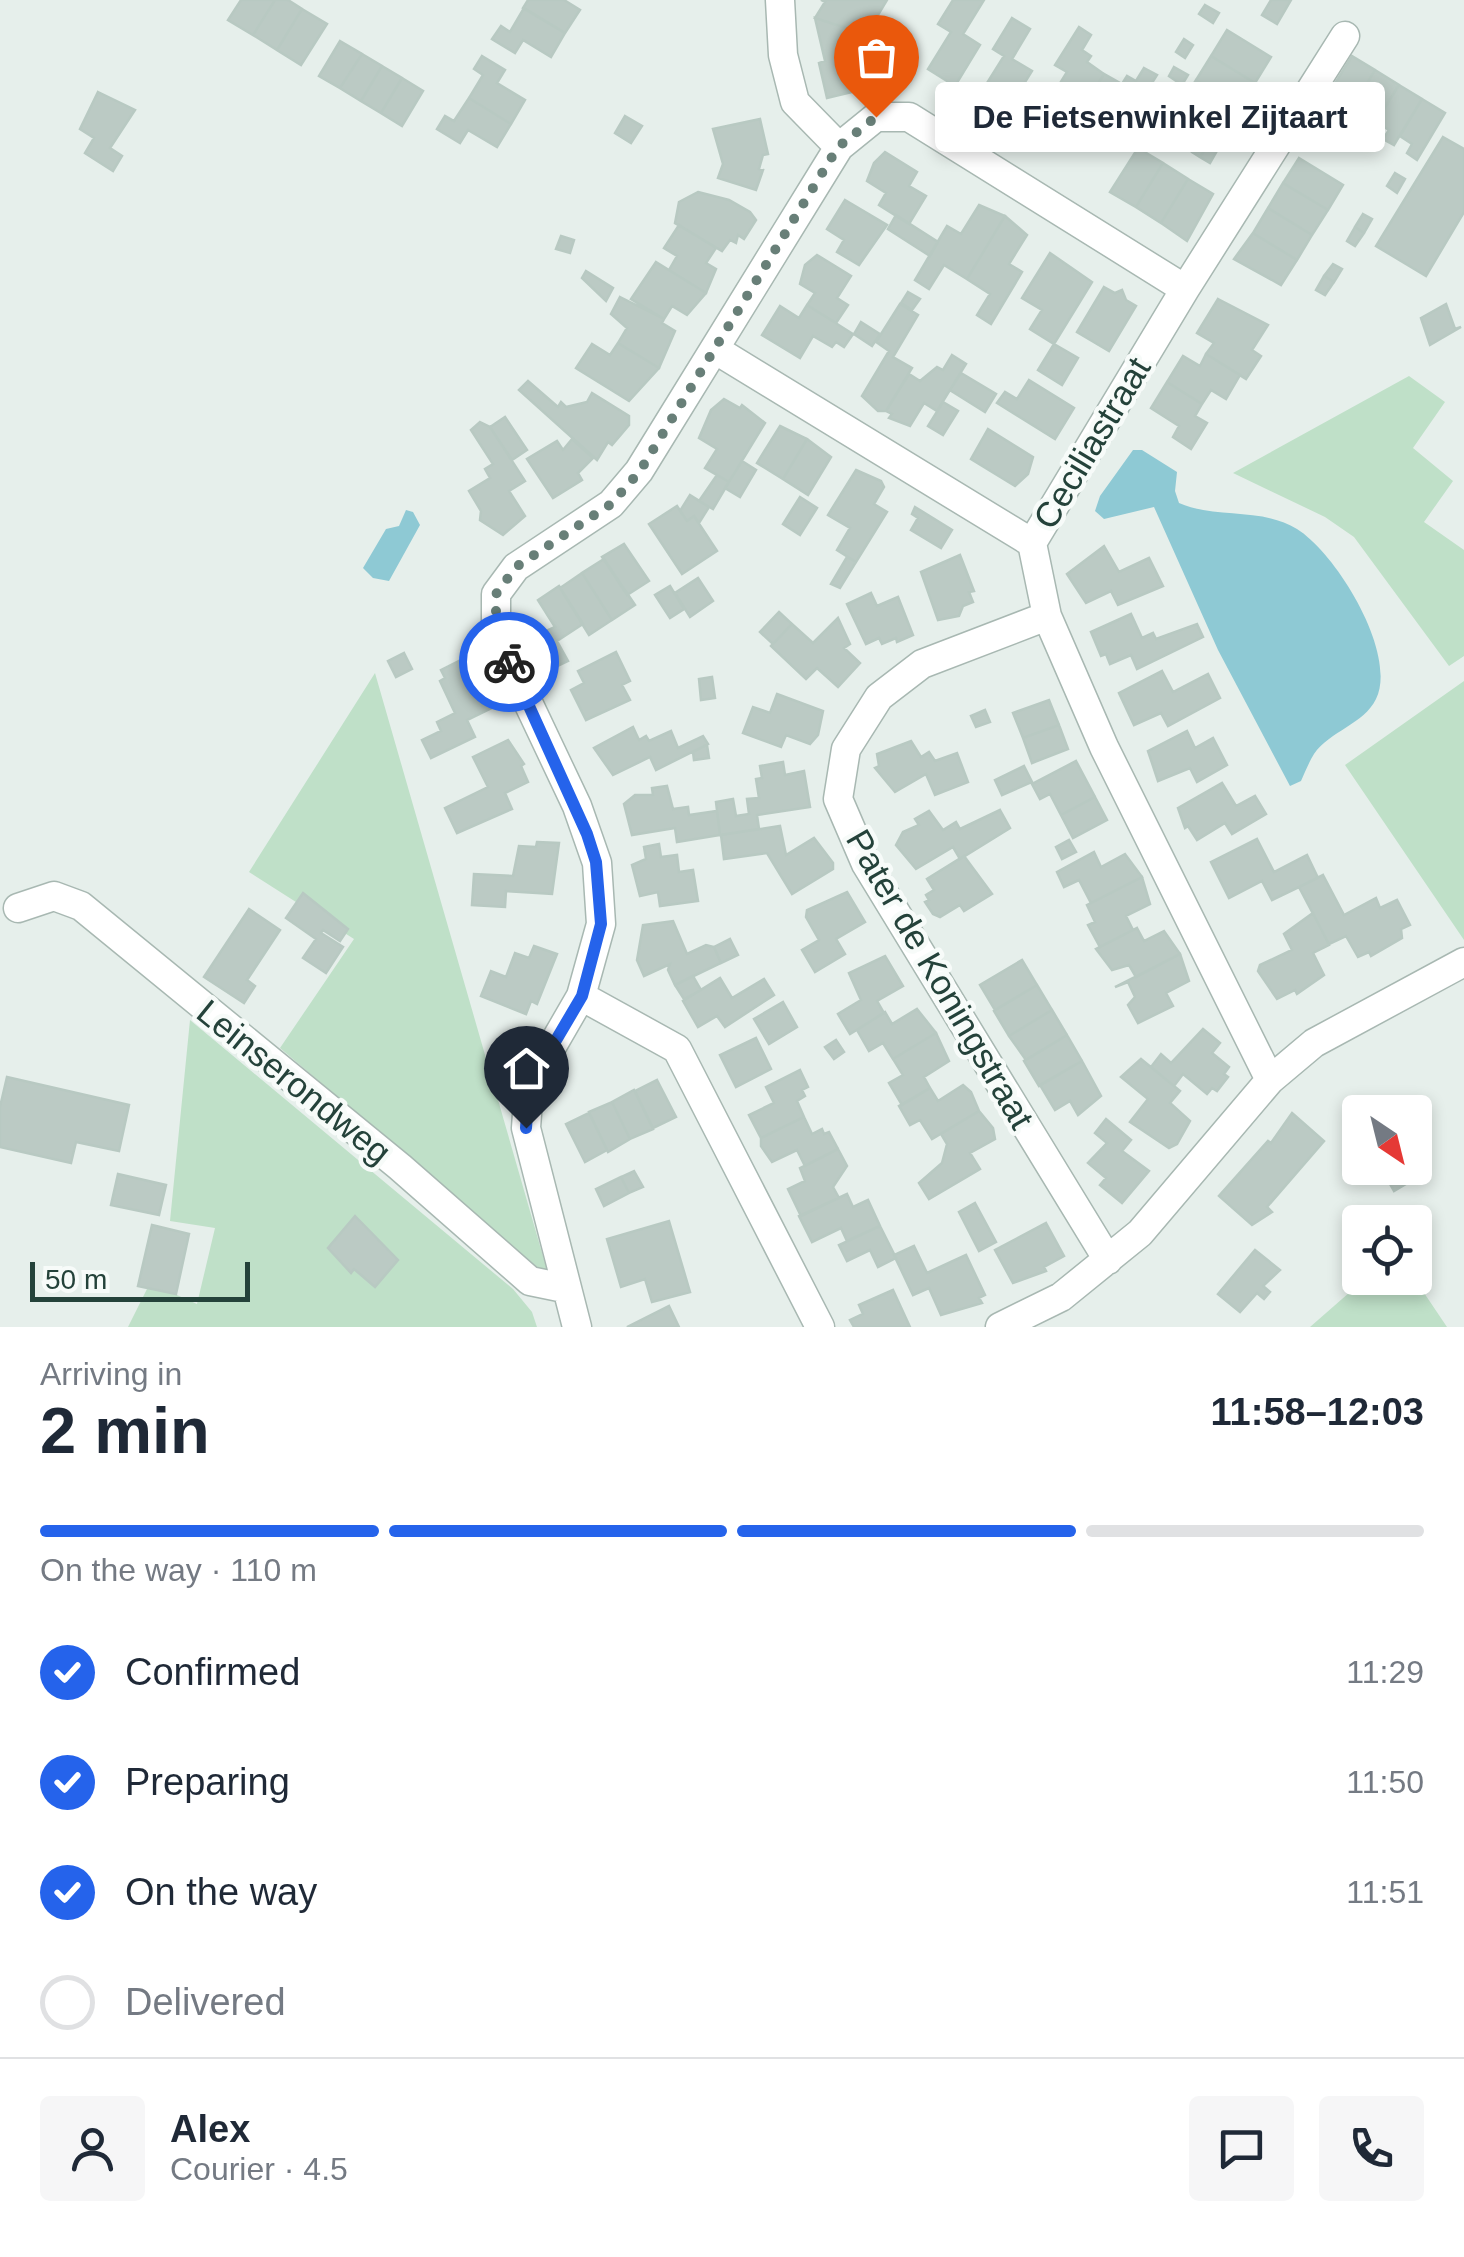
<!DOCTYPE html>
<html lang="en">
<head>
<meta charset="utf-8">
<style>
	body { margin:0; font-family:Arial,sans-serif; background:#f6f6f7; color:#1f2937; height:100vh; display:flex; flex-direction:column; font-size:38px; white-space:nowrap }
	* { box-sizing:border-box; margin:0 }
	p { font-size:32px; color:#747a83 }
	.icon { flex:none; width:55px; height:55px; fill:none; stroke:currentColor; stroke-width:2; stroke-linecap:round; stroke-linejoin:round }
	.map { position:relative; height:1327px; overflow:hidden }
	.side { display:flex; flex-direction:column; background:#fff; flex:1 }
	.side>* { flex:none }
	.needle { width:65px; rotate:145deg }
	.tools { position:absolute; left:1342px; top:1095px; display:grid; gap:20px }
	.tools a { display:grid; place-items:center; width:90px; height:90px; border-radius:10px; background:#fff; box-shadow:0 5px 15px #0003; font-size:50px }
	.scale { position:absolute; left:30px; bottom:25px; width:220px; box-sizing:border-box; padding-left:10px; border:5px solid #24423a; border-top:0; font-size:28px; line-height:35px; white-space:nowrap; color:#24423a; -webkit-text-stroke:8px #f7fbf9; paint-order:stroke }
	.pin { position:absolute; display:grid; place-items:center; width:85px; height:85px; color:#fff; margin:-102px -42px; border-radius:50% 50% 50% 0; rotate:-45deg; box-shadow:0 0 10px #0007 }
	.pin .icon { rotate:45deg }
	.courier { position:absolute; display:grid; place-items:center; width:100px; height:100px; margin:-50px; border:8px solid #2563eb; border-radius:50%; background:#fff; color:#222; box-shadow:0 2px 12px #0007 }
	.bubble { position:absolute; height:70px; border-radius:10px; background:#fff; box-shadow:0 5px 15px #0003; font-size:32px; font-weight:800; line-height:70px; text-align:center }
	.overview em { font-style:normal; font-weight:800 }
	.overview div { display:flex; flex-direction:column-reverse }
	.overview { display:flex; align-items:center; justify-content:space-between; height:170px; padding:0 40px }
	h1 { font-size:65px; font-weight:800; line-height:75px }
	.bar { display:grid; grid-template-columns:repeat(4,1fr); gap:15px 10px; align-content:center; height:120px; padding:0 40px }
	.bar i { height:12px; border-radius:8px; background:#e0e1e3 }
	.bar .current { background:#2563eb }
	.bar p { grid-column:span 4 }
	.line { display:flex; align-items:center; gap:25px; padding:0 40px; border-top:2px solid #e0e1e3 }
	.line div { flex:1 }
	.round { display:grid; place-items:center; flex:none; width:105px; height:105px; border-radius:10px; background:#f6f6f7 }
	ol { padding:0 40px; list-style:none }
	li { display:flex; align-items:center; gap:30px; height:110px }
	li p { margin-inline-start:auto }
	li .icon { padding:10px; border-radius:50%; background:#2563eb; color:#fff; stroke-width:4 }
	li:last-child { color:#747a83 }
	li i { width:55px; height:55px; border:5px solid #e0e1e3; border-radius:50% }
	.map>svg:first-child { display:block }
</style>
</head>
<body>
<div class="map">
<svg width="1464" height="1327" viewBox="0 0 1464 1327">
	<rect width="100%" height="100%" fill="#e6efeb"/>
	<!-- green -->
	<path fill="#bfe0c8" d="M1409,376l36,26 -32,46 40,33 -29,41 40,28v106l-15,10 -95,-129 -29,-20 -92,-44z
		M375,673l174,604 -269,-229 74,-109 -105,-67z
		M1464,681v259l-119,-175z
		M190,1020l323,269 19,23 5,15h-409l22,-44 47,21 18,-76 -45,-7z
		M1366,1278h48l33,49h-137z"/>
	<!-- water -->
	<path fill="#8ec9d4" d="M1133,450h9l35,22 -2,19 4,12c36,16 83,4 118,26 40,25 101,125 79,170 -12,25 -46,32 -62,55 -5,8 -9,18 -13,27l-11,5 -72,-136 -64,-143 -50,12 -9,-8 5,-15z
		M406,510l7,2 7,13 -31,56 -16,-3 -10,-10 23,-39 13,-3z"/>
	<!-- building -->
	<path fill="#bbcac4" stroke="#b8c9c2" stroke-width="2.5" d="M241,0h34l-22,35 -25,-15z
		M275,0h13l14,9 -25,41 -24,-15z
		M528,0h36l16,10 -15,23 -42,-25z
		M821,0h66l-18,30 -3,-3 -4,6 -47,-15 10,-16z
		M953,0h31l-21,34 17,11 -25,41 -27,-17 23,-37 -13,-8z
		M1271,0h20l-14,24 -15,-9z
		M1205,5l14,8 -6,10 -14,-9z
		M524,8l41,25 -14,24 -28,-17 -8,13 -23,-14 9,-13 9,6z
		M302,9l25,15 -26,41 -24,-15z
		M815,18l47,15 3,19 8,-2 8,35 -54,13 -8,-35 6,-2z
		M1012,18l18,11 -18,30 20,12 -28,45 -7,-4 -2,4 -18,-17 27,-43 -11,-7z
		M1079,27l12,8 -9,15 9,6 -4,6 17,12 -28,45 -25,-21 16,-26 -12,-7z
		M1227,30l44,27 -16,26 -44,-27z
		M1184,39l9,6 -8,13 -9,-6z
		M340,41l22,13 -22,34 -21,-12z
		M362,54l20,12 -21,35 -21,-13z
		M482,56l23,14 -8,13 28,17 -14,24 -42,-26 14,-23 -9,-6z
		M1211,56l44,27 -15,25 -44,-28z
		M1352,56l23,14 -28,47 -11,-6 6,-10 -13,-8z
		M382,66l20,12 -21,35 -20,-12z
		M1174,67l14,8 -6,10 -13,-9z
		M1144,68l13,7 -24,38 -11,-7 -16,27 -30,-14 28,-45 18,10 5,-8 9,5z
		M1375,70l24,15 -29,46 -10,-6 5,-10 -13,-7z
		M402,78l21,13 -21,35 -21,-13z
		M1196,80l44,28 -16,25 -44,-27z
		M1399,85l23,14 -28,46 -11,-6 6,-9 -13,-8z
		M98,92l37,18 -25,38 12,8 -9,15 -28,-18 9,-15 -14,-9z
		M469,98l42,26 -14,23 -29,-17 -8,13 -23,-14 8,-13 9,5z
		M1422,99l23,14 -28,47 -10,-7 5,-9 -12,-8z
		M625,116l17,10 -11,17 -16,-10z
		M760,119l8,35 -5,1 -4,14 4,1 -7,20 -38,-12 5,-14 -10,-35z
		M1171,121l13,8 -5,9 -14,-9z
		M1443,137l21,12v63l-38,64 -50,-30z
		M1200,138l9,6 -9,13 -8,-5z
		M1209,144l9,5 -8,14 -10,-6z
		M1138,148l25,15 -27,44 -26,-15z
		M885,152l32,20 -8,14 17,10 -17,28 -30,-19 7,-12 -19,-12 7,-18z
		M1299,158l44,27 -15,25 -45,-27z
		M1163,163l25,16 -27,44 -25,-16z
		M1395,173l10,6 -8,14 -10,-7z
		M1188,179l25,15 -26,47 -26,-18z
		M1283,183l45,27 -16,25 -44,-27z
		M698,192l31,8 21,12 6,8 -12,19 -6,-4 -2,8 -6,-3 -8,11 -47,-28 4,-21z
		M845,200l42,25 -28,40 -22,-13 7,-12 -17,-11z
		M979,205l26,11 -38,63 -23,-14 -15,24 -14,-9 32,-54 14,8z
		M1268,208l44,27 -15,25 -44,-27z
		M1363,214l9,5 -8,14 -9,-6z
		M896,215l42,27 -8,14 -42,-27z
		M1005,216l22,19 -18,29 13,8 -31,52 -14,-9 13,-21 -23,-15z
		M679,225l37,23 -10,15 10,6 -10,24 -37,-23 8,-14 -13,-8z
		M1355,227l9,6 -9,13 -8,-5z
		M1253,233l44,27 -16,25 -47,-26z
		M561,236l13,4 -4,13 -14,-4z
		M1050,253l42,29 -38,62 -24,-15 12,-19 -20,-12z
		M817,255l34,21 -14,22 11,7 -12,18 -29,-18 8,-12 -15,-9 5,-19z
		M656,262l50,31 -19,22 -15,-9 -8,13 -33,-20z
		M1333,264l9,5 -8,13 -10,-6z
		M586,271l27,17 -7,13 -24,-23z
		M1324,276l10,6 -9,13 -9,-5z
		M1104,287l11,6 7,-3 4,10 10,6 -27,45 -32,-19z
		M908,292l12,7 -8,11 -11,-7z
		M620,297l44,22 -2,4 13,8 -16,37 -41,-25 9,-15 -16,-14z
		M1218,299l50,26 -16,25 9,6 -15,23 -40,-25 8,-11 -17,-10z
		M900,304l18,11 -25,42 19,11 -26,43h-8l-16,-15 27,-45 -13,-9z
		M1446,304l9,25 6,-2 -31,18 -9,-27z
		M807,305l46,29 -9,13 -8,-5 -4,5 -19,-11 -13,22 -38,-23 18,-29 19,12z
		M861,322l19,12 -8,12 -18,-12z
		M618,343l41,25 -30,33 -53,-33 16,-24 18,11z
		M1054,344l24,14 -16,27 -24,-15z
		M1206,354l34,21 -14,24 -15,-9 -9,14 -35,-22 16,-26 17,10z
		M952,355l14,9 -29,47 -13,-8 -14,23 -21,-8 3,-4 -6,-3 23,-37 11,7 17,-14 6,3z
		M961,373l35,21 -11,18 -35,-22z
		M1029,380l45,28 -19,31 -58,-36 8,-11 12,7z
		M528,381l30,26 3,-5 5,5 21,-5 5,-9 37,23v9l-17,20 -4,-3 -11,18 -78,-70z
		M1167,382l35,22 -7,12 12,7 -16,26 -18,-12 6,-11 -28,-18z
		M724,399l16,9 2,-3 23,18 -36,59 -24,-14 12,-19 -18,-11 12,-28z
		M943,402l15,9 -15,24 -15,-9z
		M505,417l22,33 -15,10 -22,-33z
		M480,422l10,5 35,54 -16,10 16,25 -22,19 -23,-15 1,-9 -12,-20 21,-13 -5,-9 8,-5 -22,-34z
		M780,426l27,13 -24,40 -26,-16z
		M988,429l45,28 -5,17 -13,12 -44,-27z
		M572,439l21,19 -15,15 4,7 -29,18 -26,-39 30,-18 6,9z
		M807,439l24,18 -23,38 -25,-16z
		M742,461l14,9 -16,27 -15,-9z
		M856,470l25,11 3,6 -10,17 13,8 -31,50 -19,-12 13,-22 -22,-13z
		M717,475l12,7 -16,27 -14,-8z
		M690,495l19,12 -10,16 -5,-7 -7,5 -7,-10z
		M800,497l17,11 -17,27 -17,-11z
		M677,506l10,15 7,-5 23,35 -35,23 -33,-50z
		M915,507l37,23 -11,18 -30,-18 7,-12 -6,-4z
		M624,544l25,37 -22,14 -25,-38z
		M1104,546l15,26 30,-14 14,28 -45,19 -7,-14 -25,12 -19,-29z
		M960,555l14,36 -5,1 4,10 -10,4 -4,10 -21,4 -17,-48z
		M847,557l9,5 -16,26 -9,-4z
		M604,559l31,46 -23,15 -30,-47z
		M582,573l30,47 -23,15 -29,-47z
		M698,578l15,23 -23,16 -15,-24z
		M559,586l24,38 -26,17 11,20 -17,8 -16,-33 20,-9 -17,-27z
		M670,586l14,23 -14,9 -15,-23z
		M871,593l6,13 21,-9 15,38 -16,7 -1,-4 -14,6 -3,-6 -13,6 -19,-40z
		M779,612l13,12 -19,20 -13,-12z
		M1131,614l11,24 11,-5 3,6 41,-15 6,13 -66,32 -6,-14 -21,9 -4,-10 -5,2 -10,-24z
		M838,618l12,26 -6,4 16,15 -22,24 -21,-19 -11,11 -35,-33 21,-22 21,19z
		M616,652l14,29 -8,4 8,15 -44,20 -15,-30 13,-7 -6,-12z
		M404,653l8,16 -16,8 -8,-16z
		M465,658l4,8 6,-3 21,43 -29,14 8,17 -44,21 -9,-18 19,-9 -4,-9 18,-9 -15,-32 5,-3 -4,-8z
		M1162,671l11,21 35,-18 12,24 -52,28 -7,-13 -27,12 -15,-32z
		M712,677l3,21 -14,2 -2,-21z
		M777,694l46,17 -5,24 -8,9 -24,-9 -5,12 -38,-14 10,-26 17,6z
		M1049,700l10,25 -36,13 -10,-25z
		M985,710l5,12 -14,5 -5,-11z
		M1059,725l9,24 -36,14 -9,-25z
		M633,727l6,13 7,-4 3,5 22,-10 7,17 25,-12 5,8 -52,26 -6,-13 -37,18 -19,-27z
		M1187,731l8,17 18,-10 14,27 -30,17 -7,-14 -32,13 -10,-30z
		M508,740l16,24 -3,2 7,16 -23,11 7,16 -55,24 -12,-25 43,-21 -15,-30z
		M911,741l10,16 8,-5 6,9 22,-8 11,29 -33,13 -9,-21 -31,18 -20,-24 4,-2 -2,-12z
		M707,745l2,13 -15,2 -1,-8z
		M1076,761l19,36 -34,18 -11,-21 -10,5 -8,-15z
		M783,762l2,13 19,-4 6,36 -53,8 2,14 -39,6 -4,-33 17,-3 3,17 13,-2 -2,-15 12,-1 -3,-19 6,-1 -2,-12z
		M1024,766l8,16 -30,13 -7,-15z
		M1222,783l14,23 19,-10 11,18 -34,20 -7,-11 -28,17 -9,-14 -3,2 -7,-20z
		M667,786l6,23 15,-2 1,8 28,-4 3,24 -43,7 -2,-14 -43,7 -8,-31 11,-9h18l-1,-7z
		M1095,797l12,23 -34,18 -12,-23z
		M1000,810l10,18 -50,31 -7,-12 -37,22 -20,-24 7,-13 16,-7 -4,-6 14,-8 14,19 13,-8 4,7z
		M780,826l6,29 28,-17 19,25v6l-41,25 -25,-41 -43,6 -3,-24z
		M1257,839l17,33 33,-17 11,23 -46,22 -10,-19 -33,17 -18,-36z
		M1069,840l7,12 -14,7 -6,-12z
		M537,842l22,1 -7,51 -46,-3 -1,16 -33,-2 2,-31 39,2 6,-30 17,1z
		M659,844l2,13 16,-2 2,17 14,-2 5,31 -38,5 -2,-14 -18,4 -8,-31 14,-6 -2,-12z
		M1094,852l7,15 24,-13 17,23 -51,26 -12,-23 -15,7 -7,-15z
		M964,856l28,38 -28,17 -4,-6 -20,12 -7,-3 -8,-12 4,-2 -3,-5 8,-5 -7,-11z
		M1323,875l21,40 32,-17 4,10 17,-8 13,25 -9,4 1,9 -31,18 -2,-4 -11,5 -12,-21 -17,8 -30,-57z
		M1142,877l8,27 -24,12 7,14 -33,17 -12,-22 7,-3 -8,-17z
		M847,892l18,30 -29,17 9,15 -30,18 -13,-22 17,-10 -13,-23 1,-7z
		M303,893l45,36 -8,12 -17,-11 -2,3 22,14 -17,26 -23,-15 13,-19 -30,-21z
		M249,909l31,21 -33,50 8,6 -11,17 -40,-26z
		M1313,913l16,32 -16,8 11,22 -27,19 -2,-4 -18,9 -19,-28 2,-6 32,-15 -8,-16z
		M673,921l14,33 19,-9 8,2 7,16 -46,22 -7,-15 2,-6 -26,12 -7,-16 6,-35z
		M1137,928l7,13 20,-10 16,23 -44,23 -7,-12 -17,5 -16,-21z
		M730,939l8,16 -17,8 -7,-16z
		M534,946l23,8 -20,50 -6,-3 -5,13 -45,-18 10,-25 15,6 9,-24 14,5z
		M1180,954l9,27 -23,12 7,13 -35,17 -10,-18 7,-8 -7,-15 -13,5z
		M885,956l18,30 -26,15 7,12 -34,21 -12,-20 23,-14 -12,-27z
		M1022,960l15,25 -42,25 -15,-25z
		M693,976l8,14 -17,9 -9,-14z
		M720,978l12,20 32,-19 10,16 -49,32 -8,-11 -19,11 -15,-26z
		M1037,985l15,25 -43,26 -15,-25z
		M783,1002l14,25 -28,17 -15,-25z
		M917,1009l19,24 -43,26 -10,-16 -14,8 -12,-21 28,-18 7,12z
		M1052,1010l15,25 -41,25 -17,-24z
		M1203,1029l17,14 -8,10 17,14 -5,7 4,3 -11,14 -5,-3 -5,6 -24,-20 -9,12 -23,-19 10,-13 10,9z
		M936,1033l13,28 -25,16 6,11 -28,17 -13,-22 14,-8 -10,-16z
		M1067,1035l15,26 -43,25 -15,-25z
		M756,1038l15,31 -35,18 -16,-32z
		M836,1040l8,12 -10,7 -9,-12z
		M1141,1059l39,32 -10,12 20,18 -13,23 -8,4 -39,-26 18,-23 -27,-22z
		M1082,1061l19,35 -23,19 -8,-14 -15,9 -15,-25z
		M800,1070l8,17 -6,3 3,6 -8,5 7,16 -43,21 -12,-23 25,-12 -8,-16z
		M7,1077l122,28 -10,46 -43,-9 -5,21 -71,-16v-40z
		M657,1080l19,37 -23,11 -18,-37z
		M963,1085l8,7 8,19 -47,28 -12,-19 -10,5 -11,-19 31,-18 8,13z
		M634,1090l19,39 -23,10 -18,-37z
		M612,1102l18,37 -22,13 -19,-40z
		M979,1111l14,17 2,11 -25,14 10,16 -51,30 -10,-16 23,-20 5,-19 -6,-10z
		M589,1113l18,37 -22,12 -19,-38z
		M1292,1113l32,28 -57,66 5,5 -20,13 -33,-29 49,-55 3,2z
		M804,1117l8,17 10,-5 2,5 5,-2 9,17 -33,17 -8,-16 -25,12 -11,-16v-8z
		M1106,1119l25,21 -9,11 27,20 -27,32 -22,-18 6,-7 -18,-15 19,-20 -12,-10z
		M838,1149l9,17 -14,21 6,11 -38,18 -13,-27 17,-8 -5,-13z
		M1415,1164l6,11 -27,16 -13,-23z
		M634,1171l9,16 -14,6 -8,-16z
		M118,1174l48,11 -7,30 -48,-10z
		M621,1177l8,16 -25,13 -8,-17z
		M847,1194l6,13 15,-7 12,26 -33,15 -6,-13 -29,14 -13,-26z
		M975,1203l21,39 -17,9 -20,-39z
		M355,1216l43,44 -23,27 -21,-18 -3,4 -23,-25z
		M669,1221l21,71 -38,10 -7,-23 -24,8 -14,-48z
		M1046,1223l18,33 -20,11 2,4 -33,12 -18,-33z
		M152,1225l37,9 -13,60 -38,-8z
		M880,1226l16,32 -18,9 -8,-17 -23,11 -8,-16z
		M914,1246l13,27 39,-18 19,40 -6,3 3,5 -41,12 -12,-27 -16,7 -19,-40z
		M1255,1250l25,20 -17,16 7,6 -6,7 -7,-6 -17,19 -22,-18z
		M893,1290l17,37h-56l-4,-7 13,-6 -4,-9z
		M669,1306l10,21h-52z"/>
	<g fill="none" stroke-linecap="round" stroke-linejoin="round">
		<!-- street casing -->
		<g stroke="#a8b8b2" stroke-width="31">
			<path id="street" d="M780,0l3,55 12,47 44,45
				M1185,289l160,-253
				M716,350l316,193
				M1047,616l-125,48 -43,33 -33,52 -8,50 28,65 242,396
				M18,908l36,-12 27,10 319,261 130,114 34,7
				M581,996l96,53 143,278
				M577,1327l-51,-199 3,-42 52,-90 20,-72 -4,-61 -20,-57 -81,-171v-41l20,-27 95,-63 28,-33 200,-324 37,-30h33l276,172 -153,254 15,73 57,131 166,333
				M1000,1327l61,-30 79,-64 130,-153 44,-37 150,-81"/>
		</g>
		<!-- street -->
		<use href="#street" stroke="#fff" stroke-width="28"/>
	</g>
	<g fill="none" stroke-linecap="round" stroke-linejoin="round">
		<!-- done -->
		<path stroke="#687f78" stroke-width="10" stroke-dasharray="0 18" d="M509,662l-13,-27v-41l20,-27 95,-63 29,-33 198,-324 38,-30"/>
		<!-- route -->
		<path stroke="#2563eb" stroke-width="12" d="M509,662l78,172 9,28 5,62 -19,72 -53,90 -3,42"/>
	</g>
	<g text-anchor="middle" stroke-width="9" stroke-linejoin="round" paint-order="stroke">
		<!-- street labels -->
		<g font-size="35" fill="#24423a" stroke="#f7fbf9">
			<text transform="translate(1092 443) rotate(-59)" y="12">Ceciliastraat</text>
			<text transform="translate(940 979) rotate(60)" y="12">Pater de Koningstraat</text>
			<text transform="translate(294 1082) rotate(39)" y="12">Leinserondweg</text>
		</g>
	</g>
</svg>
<div class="tools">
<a><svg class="needle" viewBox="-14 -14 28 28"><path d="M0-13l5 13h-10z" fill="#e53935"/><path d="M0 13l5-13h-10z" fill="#747a83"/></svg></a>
<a><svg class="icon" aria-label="locate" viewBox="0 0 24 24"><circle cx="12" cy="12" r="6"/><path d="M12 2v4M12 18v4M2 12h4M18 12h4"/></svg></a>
</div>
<div class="scale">50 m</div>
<div class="pin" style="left:876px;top:117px;background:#ea580c"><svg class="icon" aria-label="bag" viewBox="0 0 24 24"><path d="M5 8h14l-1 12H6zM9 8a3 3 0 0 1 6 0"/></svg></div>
<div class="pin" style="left:526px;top:1128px;background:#1f2937"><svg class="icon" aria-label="home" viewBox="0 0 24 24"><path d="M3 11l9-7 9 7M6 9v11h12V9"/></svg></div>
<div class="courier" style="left:509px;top:662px"><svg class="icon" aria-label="bike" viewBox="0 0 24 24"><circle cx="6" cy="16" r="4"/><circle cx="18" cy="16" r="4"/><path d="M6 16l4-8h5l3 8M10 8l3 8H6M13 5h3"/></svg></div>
<div class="bubble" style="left:935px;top:82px;width:450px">De Fietsenwinkel Zijtaart</div>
</div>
<section class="side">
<div class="overview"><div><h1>2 min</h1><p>Arriving in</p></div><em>11:58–12:03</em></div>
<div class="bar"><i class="current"></i><i class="current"></i><i class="current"></i><i></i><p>On the way · 110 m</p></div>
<ol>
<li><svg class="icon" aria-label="check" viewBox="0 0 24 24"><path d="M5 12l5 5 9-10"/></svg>Confirmed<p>11:29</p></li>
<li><svg class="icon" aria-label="check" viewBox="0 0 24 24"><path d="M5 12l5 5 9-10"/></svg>Preparing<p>11:50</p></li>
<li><svg class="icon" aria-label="check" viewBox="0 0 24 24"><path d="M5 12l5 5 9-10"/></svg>On the way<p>11:51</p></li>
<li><i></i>Delivered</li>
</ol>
<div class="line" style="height:180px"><a class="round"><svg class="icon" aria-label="person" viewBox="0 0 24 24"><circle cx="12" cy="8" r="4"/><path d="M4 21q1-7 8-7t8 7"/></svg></a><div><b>Alex</b><p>Courier · 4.5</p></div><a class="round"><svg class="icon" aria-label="chat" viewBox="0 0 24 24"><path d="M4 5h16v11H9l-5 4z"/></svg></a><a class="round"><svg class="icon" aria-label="phone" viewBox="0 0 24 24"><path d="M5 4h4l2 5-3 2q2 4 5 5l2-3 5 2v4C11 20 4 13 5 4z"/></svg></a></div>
</section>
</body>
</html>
